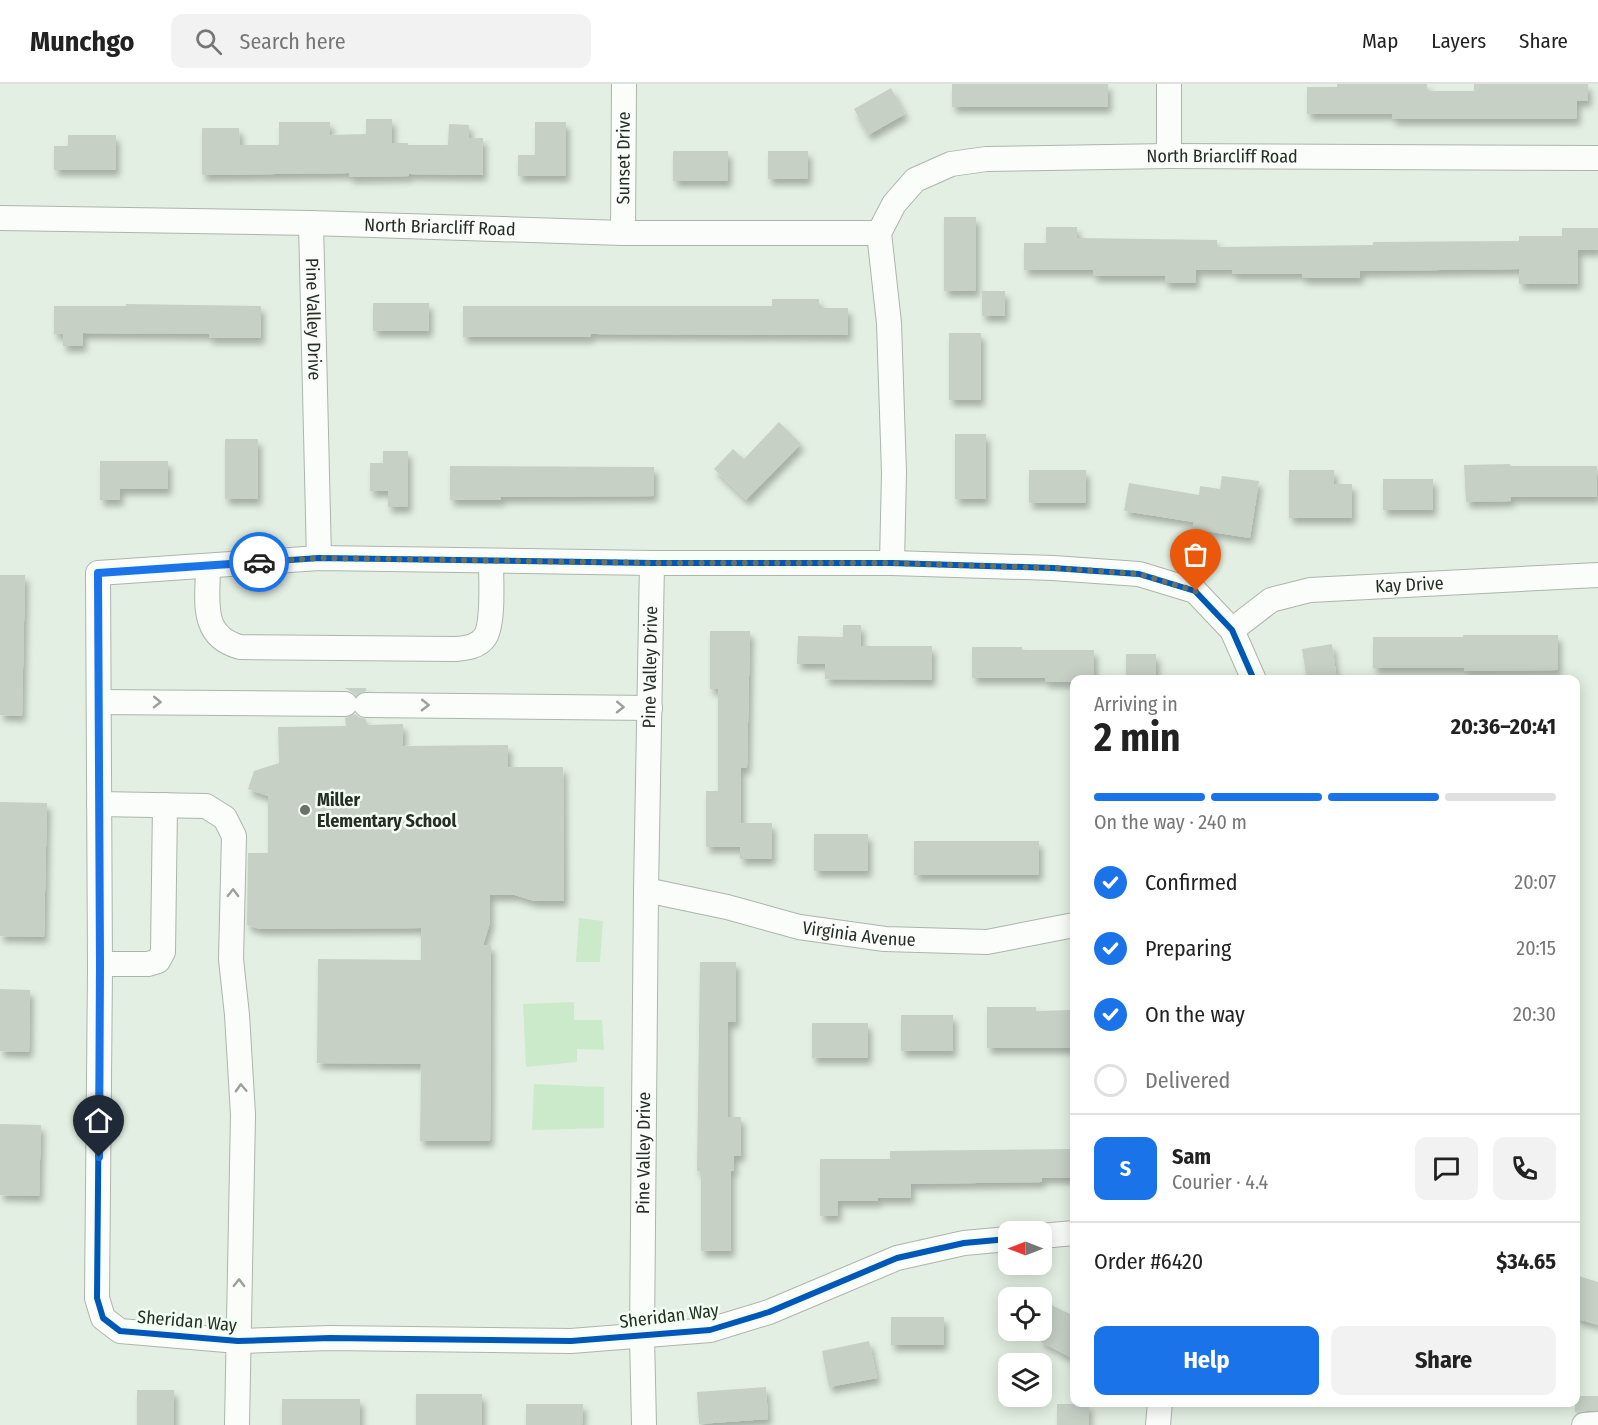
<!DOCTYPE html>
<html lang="en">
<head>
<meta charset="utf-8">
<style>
	body { margin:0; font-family:"Fira Sans Condensed",sans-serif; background:#f2f2f2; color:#222; height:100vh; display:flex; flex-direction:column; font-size:22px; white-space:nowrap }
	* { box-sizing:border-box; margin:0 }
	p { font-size:20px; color:#767676 }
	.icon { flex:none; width:33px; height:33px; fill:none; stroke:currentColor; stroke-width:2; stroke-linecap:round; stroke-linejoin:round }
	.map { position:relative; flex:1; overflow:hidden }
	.side { position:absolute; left:1070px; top:591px; width:510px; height:732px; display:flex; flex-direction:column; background:#fff; border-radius:12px; box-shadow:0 3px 15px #0003 }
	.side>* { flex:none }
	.needle { width:39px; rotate:270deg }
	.fabs { position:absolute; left:998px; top:1137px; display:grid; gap:12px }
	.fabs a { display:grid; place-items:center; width:54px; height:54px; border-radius:12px; background:#fff; box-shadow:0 3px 15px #0003; font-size:30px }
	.pin { position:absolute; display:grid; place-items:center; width:51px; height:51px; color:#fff; margin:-62px -26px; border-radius:50% 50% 50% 0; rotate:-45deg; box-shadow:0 0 6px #0007 }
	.pin .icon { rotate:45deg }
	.courier { position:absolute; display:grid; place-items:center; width:60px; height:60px; margin:-30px; border:4px solid #1a73e8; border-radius:50%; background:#fff; color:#222; box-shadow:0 2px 8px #0007 }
	.head em { font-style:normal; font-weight:700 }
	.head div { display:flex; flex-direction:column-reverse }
	.head { display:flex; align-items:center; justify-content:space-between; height:102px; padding:0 24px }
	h1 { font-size:39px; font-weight:700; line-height:45px }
	.bar { display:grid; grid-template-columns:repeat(4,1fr); gap:9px 6px; align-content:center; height:72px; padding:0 24px }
	.bar i { height:8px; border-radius:4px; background:#e0e0e0 }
	.bar .active { background:#1a73e8 }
	.bar p { grid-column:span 4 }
	.line { display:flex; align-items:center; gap:15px; padding:0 24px; border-top:2px solid #e0e0e0 }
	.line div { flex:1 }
	.round { display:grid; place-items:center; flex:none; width:63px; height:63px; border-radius:12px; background:#f2f2f2 }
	ol { padding:0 24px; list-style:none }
	li { display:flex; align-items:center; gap:18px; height:66px }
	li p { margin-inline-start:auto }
	li .icon { padding:6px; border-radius:50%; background:#1a73e8; color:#fff; stroke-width:4 }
	li:last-child { color:#767676 }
	li i { width:33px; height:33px; border:3px solid #e0e0e0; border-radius:50% }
	.primary-button { display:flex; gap:12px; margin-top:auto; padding:12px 24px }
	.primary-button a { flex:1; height:69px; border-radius:12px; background:#1a73e8; color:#fff; font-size:24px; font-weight:700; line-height:69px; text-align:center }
	.primary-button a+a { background:#f2f2f2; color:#222 }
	header { display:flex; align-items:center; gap:36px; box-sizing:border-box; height:84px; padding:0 30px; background:#fff; border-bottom:2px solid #e0e0e0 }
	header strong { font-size:28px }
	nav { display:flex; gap:33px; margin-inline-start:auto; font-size:21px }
	.search { width:420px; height:54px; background:#f2f2f2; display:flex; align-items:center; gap:15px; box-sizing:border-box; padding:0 21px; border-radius:12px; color:#767676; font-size:22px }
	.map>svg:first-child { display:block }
</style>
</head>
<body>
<header>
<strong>Munchgo</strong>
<div class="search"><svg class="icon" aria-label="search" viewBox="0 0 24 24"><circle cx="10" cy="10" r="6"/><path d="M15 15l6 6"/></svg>Search here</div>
<nav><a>Map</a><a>Layers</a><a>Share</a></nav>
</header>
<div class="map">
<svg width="1598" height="1341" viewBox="0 0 1598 1341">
	<defs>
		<filter id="shadow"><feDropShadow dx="3.5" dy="6" stdDeviation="3" flood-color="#0004"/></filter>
	</defs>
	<rect width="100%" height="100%" fill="#e3efe2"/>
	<!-- green -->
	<path fill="#cbeaca" d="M579,834l24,3 -3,41h-24z
		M574,918v18h28l2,30 -27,-1v13l-51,5 -3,-63z
		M534,1000l70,3v41l-72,2z"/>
	<!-- building -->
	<path fill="#c6d0c5" filter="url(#shadow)" d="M952,0h156v23h-156z
		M1337,0h90v7h47v-7h114v17h-11v18h-185v-5h-85v-27h30z
		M891,4l14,26 -37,21 -14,-26z
		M366,35h26v24h16v2h40l1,-21 20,1v13h14v37l-74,-1v2l-60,1v-4l-147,2v-47h37l1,17h39v-23h51v13l36,-1z
		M535,38h31v54h-48v-21h17z
		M68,51h48v35h-62v-24h14z
		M673,67h55v30h-55z
		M768,67h40v28h-40z
		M944,133h32v74h-32z
		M1046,143h31v11l140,2v7l156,-2v-3l146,-1v-5h43v-8h36v22h-20v34h-59v-15l-159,2v7h-58v-4h-70v-4h-36v13h-31v-7h-72v-6h-69v-27h22z
		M982,207h23v25h-23z
		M772,215h47v9h29v27l-257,-1v3h-128v-31h309z
		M373,219h56v28h-56z
		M126,220l135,2v32h-52v-4l-126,-1v13h-20v-12h-9v-28h72z
		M949,249h32v67h-32z
		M779,338l22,22 -55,56 -32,-31 19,-20 11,10z
		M955,350h31v65h-31z
		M225,355h33v60h-33z
		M383,367h25v56h-20v-16h-18v-28h13z
		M100,377h68v28h-48v11h-20z
		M1510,380v2h87v31h-86v4l-45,1 -2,-37z
		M450,382l204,1v29l-153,1v3h-51z
		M1029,386h57v33h-57z
		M1289,386h45v14h18v34h-63z
		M1222,392l37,5 -9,57 -57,-9 1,-7 -70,-11 5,-28 70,12 1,-9 20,3z
		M1383,395h50v31h-50z
		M0,491h25l-3,141 -22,-1z
		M843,541h18v21h71v34l-107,-1v-15h-28l1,-28 45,1z
		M710,547h40l-3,137h-6v55h31v36h-32v-12h-34v-56h12v-102h-8z
		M1463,551h95v35l-94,1v-3h-91v-31h90z
		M1332,560l5,36h-30l-5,-31z
		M972,563h50v3h72v30h-20v2h-29v-4h-73z
		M1126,570h30v26h-30z
		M345,604h21v3l-10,4z
		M355,630l4,3 7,2 1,6 36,-1v22l105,-1v22h55l1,134h-30l-19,-6h-25v28l-7,22h8l-1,196h-70l1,-77 -104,-1 1,-104 103,1v-32l-161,1 -13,-4 1,-72h20v-57l-20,-7 6,-18 25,-8 -1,-36 68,-1 -1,-8z
		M0,718l47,1 -3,134 -44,-1z
		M814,750h54v37h-54z
		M914,757h125v34h-125z
		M700,878h36v60h-8v95h13v39h-7v15h-3v80h-30v-80h-4z
		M0,905l30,1 -1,62 -29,-1z
		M987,923h49v4l38,-1v38h-87z
		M901,931h52v36h-52z
		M812,939h56v35h-56z
		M0,1040l41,1 -2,71 -39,-1z
		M1074,1065v29h-32v4l-131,2v14h-33v3h-40v15h-18v-57h70v-8z
		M1575,1191l23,7v43l-23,-7z
		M1041,1216l33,16v43l-33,-17z
		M891,1233h53v28h-53z
		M869,1257l8,37 -48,9 -7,-36z
		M766,1303l2,32 -69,5 -2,-32z
		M137,1306h37v35h-37z
		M416,1310h66v31h-66z
		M1575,1312h23v14l-23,2z
		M282,1315h78v26h-78z
		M526,1320h57l-1,21h-56z
		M1057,1320h32v21h-32z"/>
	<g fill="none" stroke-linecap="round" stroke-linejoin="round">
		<!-- minor casing -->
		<g stroke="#acb5ac" stroke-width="26">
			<g id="minor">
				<path d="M1169,0v72"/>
				<path id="s1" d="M0,134l311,5 312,10h256"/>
				<path id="s2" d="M311,139l8,335"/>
				<path id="s3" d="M623,149l1,-149"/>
				<path id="s4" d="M892,479l2,-91 -5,-149 -10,-90 15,-29 21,-24 36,-16 35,-5 183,-3 429,2"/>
				<path d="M208,482c0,33 -9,70 32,81l215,2c11,-1 23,-2 30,-12 9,-14 6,-58 6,-76"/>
				<path id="s5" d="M1232,546l39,-30 39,-10 288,-15"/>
				<path d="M99,618l246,2"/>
				<path d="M366,621l284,3"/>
				<path d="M99,720l107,2 19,12 9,18 -3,123 6,56 6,100 -6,310"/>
				<path id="s6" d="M646,806l81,17 72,20 86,12 102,3 87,-17"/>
				<path d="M100,880h48l10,-3 5,-9 2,-147"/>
				<path d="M1041,1152l33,-3"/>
				<path d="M1008,1155l-44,4 -67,15 -128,54 -59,18 -139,11 -241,-3 -92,3 -118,-10 -17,-13 -6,-20 3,-329 -2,-396 221,-15 333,5h240l161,5 86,6 56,17 37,39 22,50"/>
				<path id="s7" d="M644,1341l-2,-89 4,-446 6,-327"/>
				<path d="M1158,1341l2,-23"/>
				<path d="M1584,1341l14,-1"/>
			</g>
		</g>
		<!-- minor -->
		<use href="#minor" stroke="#fbfdfb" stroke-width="24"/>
		<!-- cycleway casing -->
		<g stroke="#f1fff1" stroke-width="10">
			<path id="cycleway" d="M1008,1155l-44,4 -67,15 -128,54 -59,18 -139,11 -241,-3 -92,3 -118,-10 -17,-13 -6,-20 3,-329 -2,-396 221,-15 333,5h240l161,5 86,6 56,17 37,39 22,50"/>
		</g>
		<!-- cycleway -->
		<use href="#cycleway" stroke="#0057b8" stroke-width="6"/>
	</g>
	<!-- one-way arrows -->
	<defs><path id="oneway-chevron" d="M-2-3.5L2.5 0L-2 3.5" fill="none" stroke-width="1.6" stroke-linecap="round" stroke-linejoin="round" transform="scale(1.5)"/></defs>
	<g stroke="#9ba09b">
		<use href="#oneway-chevron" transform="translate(157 618) rotate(1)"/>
		<use href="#oneway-chevron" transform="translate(425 621) rotate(1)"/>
		<use href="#oneway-chevron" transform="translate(620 623) rotate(1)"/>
		<use href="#oneway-chevron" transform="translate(233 809) rotate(-89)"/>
		<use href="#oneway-chevron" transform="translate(241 1004) rotate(-93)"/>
		<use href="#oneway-chevron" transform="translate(239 1199) rotate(-89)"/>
	</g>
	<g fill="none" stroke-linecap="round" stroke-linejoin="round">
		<!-- done -->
		<path stroke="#687267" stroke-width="6" stroke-dasharray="0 10.8" d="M259,478l60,-4 333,5h240l161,5 86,6 57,17"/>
		<!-- route -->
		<path stroke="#1a73e8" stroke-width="8" d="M99,1073l1,-193 -2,-391 161,-11"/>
	</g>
	<!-- markers -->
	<circle fill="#687267" stroke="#f1fff1" stroke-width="2" cx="305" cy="726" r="6"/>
	<g text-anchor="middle" stroke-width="5" stroke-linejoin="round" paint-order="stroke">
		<!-- street labels -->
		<g font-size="18" fill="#252e25" stroke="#f1fff1">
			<text dy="6" stroke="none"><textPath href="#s4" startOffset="706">North Briarcliff Road</textPath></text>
			<text dy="6" stroke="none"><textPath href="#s3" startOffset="75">Sunset Drive</textPath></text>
			<text dy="6" stroke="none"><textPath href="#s1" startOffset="440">North Briarcliff Road</textPath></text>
			<text dy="6" stroke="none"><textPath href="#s2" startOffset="96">Pine Valley Drive</textPath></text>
			<text dy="6" stroke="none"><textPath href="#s5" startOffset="189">Kay Drive</textPath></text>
			<text dy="6" stroke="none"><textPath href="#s7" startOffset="758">Pine Valley Drive</textPath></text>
			<text dy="6" stroke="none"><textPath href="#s6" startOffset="218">Virginia Avenue</textPath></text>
			<text dy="6" stroke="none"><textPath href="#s7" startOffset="272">Pine Valley Drive</textPath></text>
			<text transform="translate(669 1232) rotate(-7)" y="6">Sheridan Way</text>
			<text transform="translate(187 1237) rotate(5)" y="6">Sheridan Way</text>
		</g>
		<!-- poi labels -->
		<g font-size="18" font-weight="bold" fill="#252e25" stroke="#f1fff1" text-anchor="start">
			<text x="317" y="722">Miller<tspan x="317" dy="21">Elementary School</tspan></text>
		</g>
	</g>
</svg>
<div class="fabs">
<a><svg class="needle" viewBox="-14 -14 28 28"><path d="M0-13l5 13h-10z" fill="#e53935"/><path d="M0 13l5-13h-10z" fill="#767676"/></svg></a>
<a><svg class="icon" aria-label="locate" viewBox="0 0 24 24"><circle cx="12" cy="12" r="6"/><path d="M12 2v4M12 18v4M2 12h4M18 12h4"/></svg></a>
<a><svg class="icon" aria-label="layers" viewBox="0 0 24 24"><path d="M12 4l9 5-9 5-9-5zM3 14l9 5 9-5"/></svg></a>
</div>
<div class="pin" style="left:1196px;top:507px;background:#ea580c"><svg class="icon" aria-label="bag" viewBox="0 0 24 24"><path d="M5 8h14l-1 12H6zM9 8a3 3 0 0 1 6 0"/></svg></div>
<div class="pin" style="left:99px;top:1073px;background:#1f2937"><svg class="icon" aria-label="home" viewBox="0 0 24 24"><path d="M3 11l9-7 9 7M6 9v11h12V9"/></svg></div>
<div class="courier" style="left:259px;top:478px"><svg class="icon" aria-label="car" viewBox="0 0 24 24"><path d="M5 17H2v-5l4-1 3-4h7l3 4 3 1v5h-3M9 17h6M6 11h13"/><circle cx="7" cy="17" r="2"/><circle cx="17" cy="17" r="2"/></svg></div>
<section class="side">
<div class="head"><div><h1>2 min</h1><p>Arriving in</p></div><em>20:36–20:41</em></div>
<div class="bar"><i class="active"></i><i class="active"></i><i class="active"></i><i></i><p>On the way · 240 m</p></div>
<ol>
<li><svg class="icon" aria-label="check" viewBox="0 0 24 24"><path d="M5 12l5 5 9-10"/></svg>Confirmed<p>20:07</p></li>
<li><svg class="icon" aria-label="check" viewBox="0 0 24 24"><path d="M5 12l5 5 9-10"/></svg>Preparing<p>20:15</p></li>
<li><svg class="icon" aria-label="check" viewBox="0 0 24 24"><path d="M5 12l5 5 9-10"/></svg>On the way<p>20:30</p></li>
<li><i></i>Delivered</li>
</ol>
<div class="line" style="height:108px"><b class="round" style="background:#1a73e8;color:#fff">S</b><div><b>Sam</b><p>Courier · 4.4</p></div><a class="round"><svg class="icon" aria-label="chat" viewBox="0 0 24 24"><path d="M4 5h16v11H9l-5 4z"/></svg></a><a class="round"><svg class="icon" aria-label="phone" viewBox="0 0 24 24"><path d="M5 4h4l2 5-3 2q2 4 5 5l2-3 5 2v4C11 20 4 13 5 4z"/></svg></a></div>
<div class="line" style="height:78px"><div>Order #6420</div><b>$34.65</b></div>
<div class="primary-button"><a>Help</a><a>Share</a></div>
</section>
</div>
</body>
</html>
